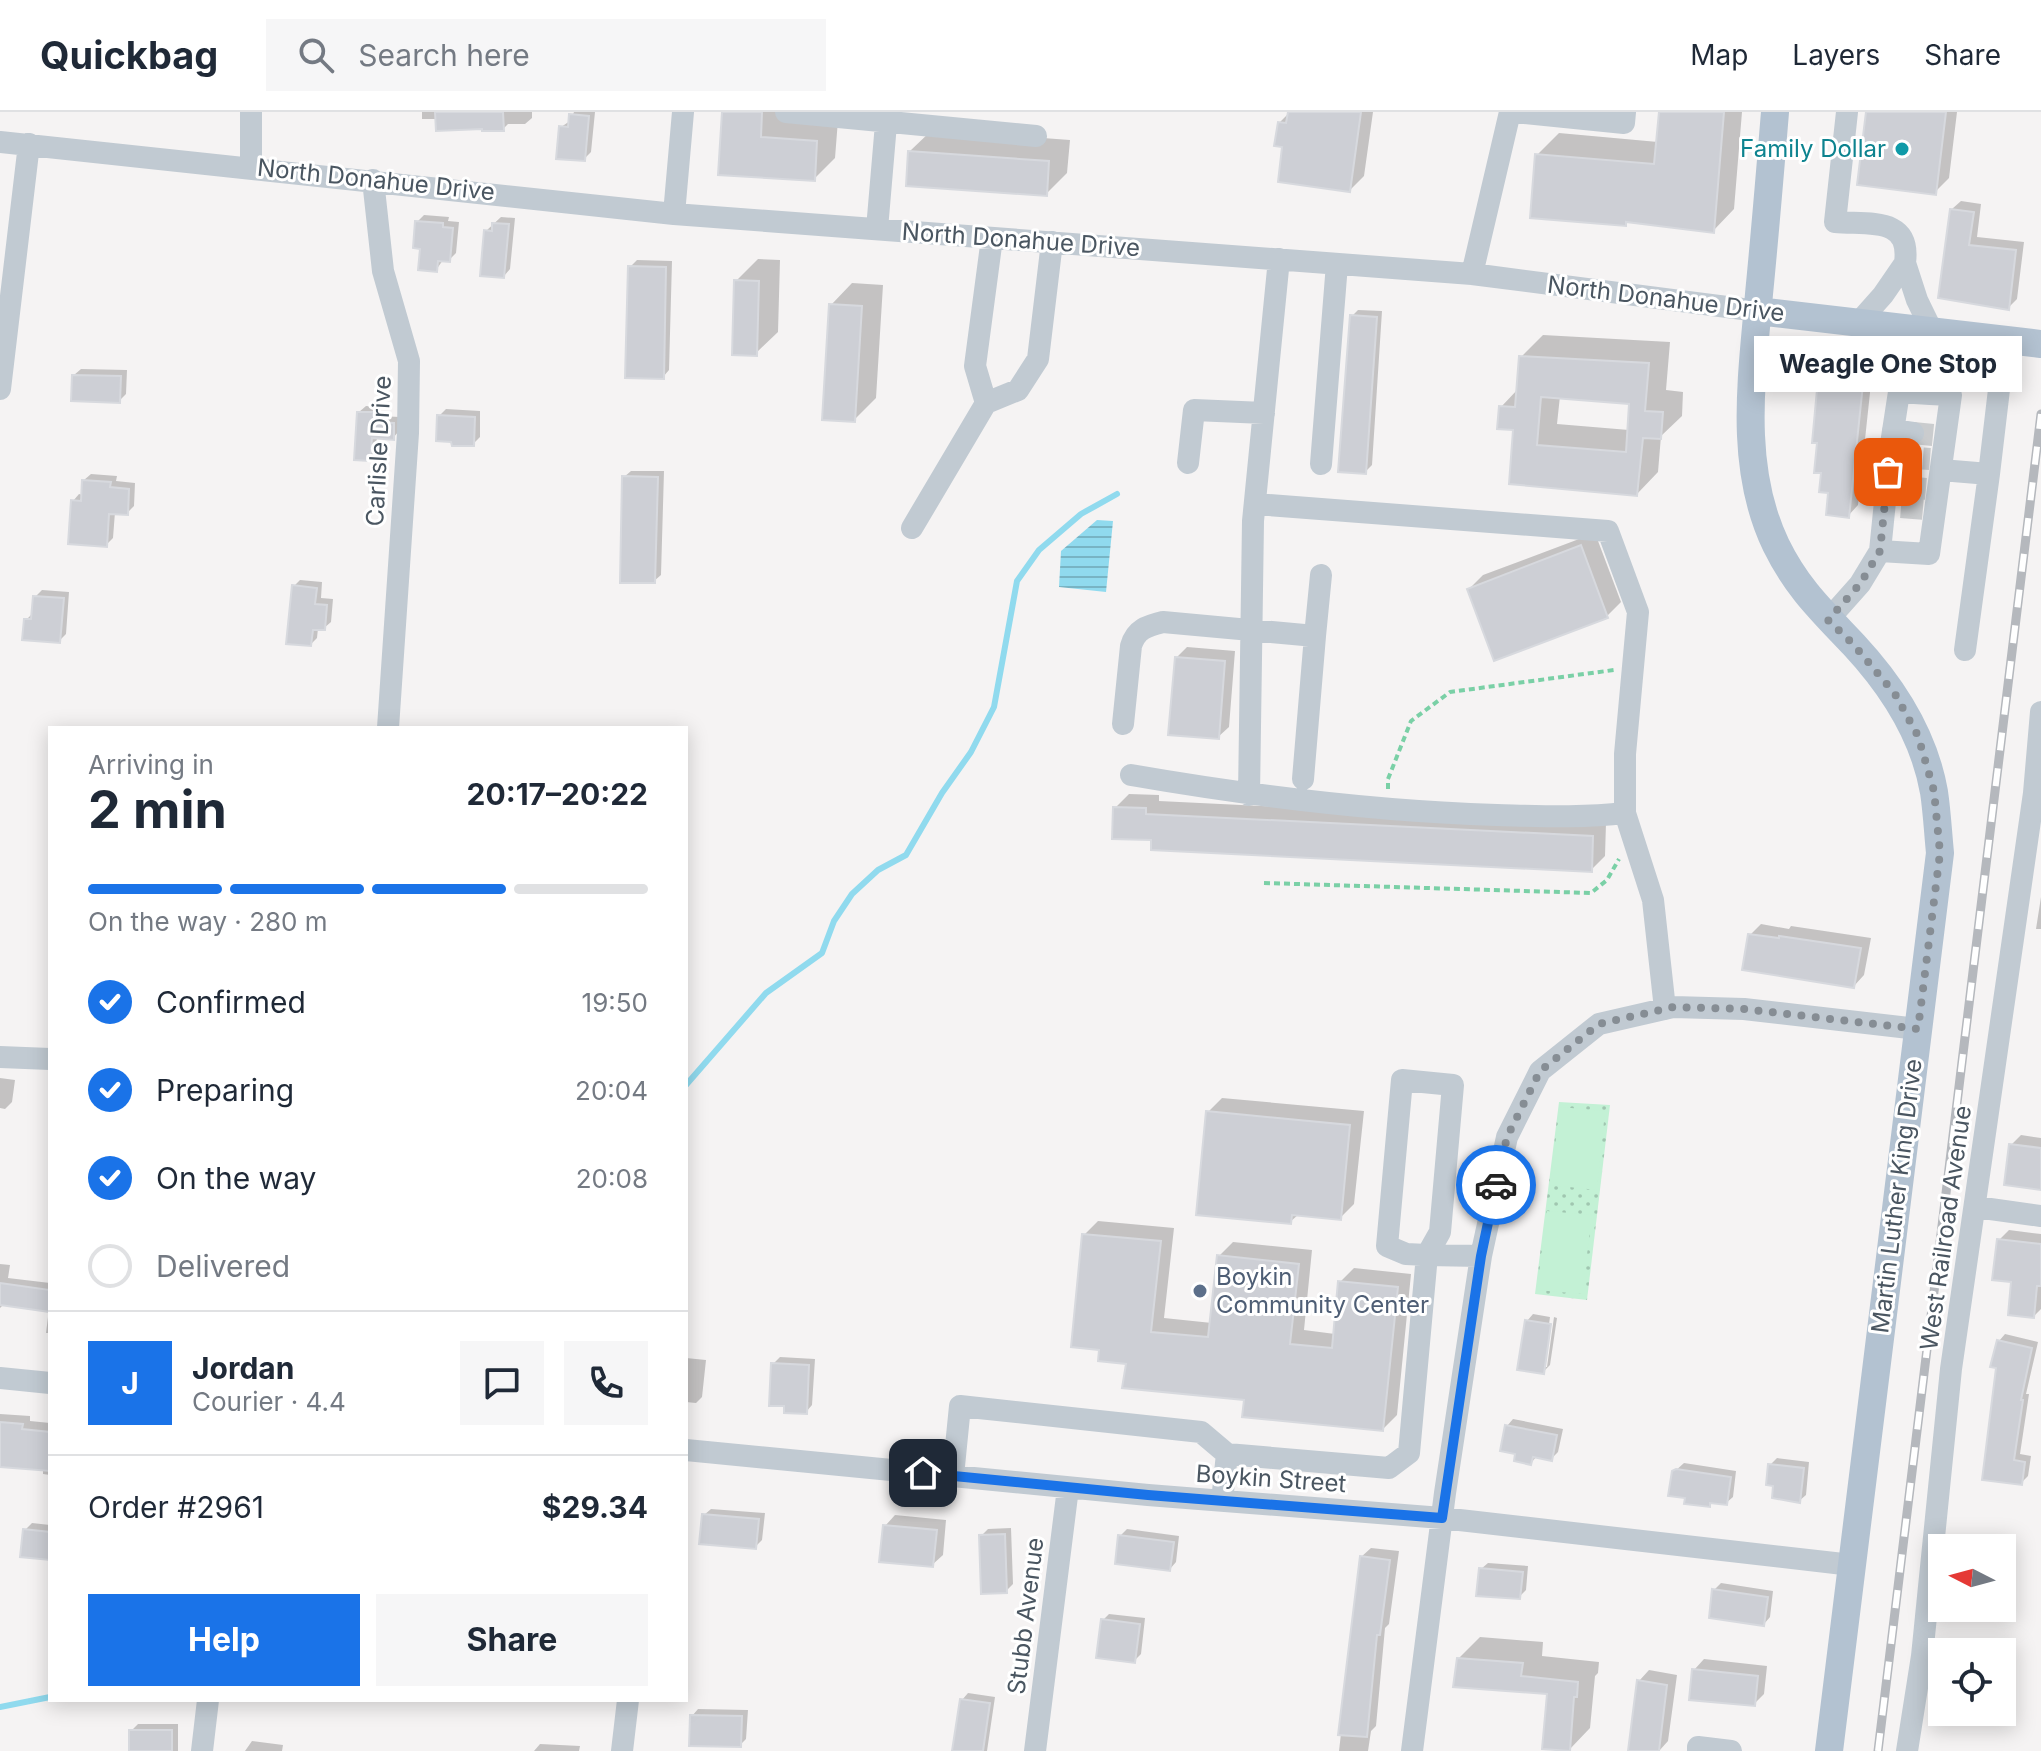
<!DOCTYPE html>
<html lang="en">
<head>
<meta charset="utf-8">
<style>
	body { margin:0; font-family:Inter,sans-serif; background:#f6f6f7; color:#1f2937; height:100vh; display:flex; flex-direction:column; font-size:30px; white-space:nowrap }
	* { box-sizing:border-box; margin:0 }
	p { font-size:26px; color:#747a83 }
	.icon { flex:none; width:44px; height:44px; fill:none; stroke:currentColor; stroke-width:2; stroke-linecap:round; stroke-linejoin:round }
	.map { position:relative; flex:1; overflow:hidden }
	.panel { position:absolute; left:48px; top:614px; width:640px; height:976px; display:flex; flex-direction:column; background:#fff; border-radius:0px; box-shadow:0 4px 20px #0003 }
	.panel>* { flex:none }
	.needle { width:52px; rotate:276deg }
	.buttons { position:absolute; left:1928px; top:1422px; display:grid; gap:16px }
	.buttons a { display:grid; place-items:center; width:88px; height:88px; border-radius:0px; background:#fff; box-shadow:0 4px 20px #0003; font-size:40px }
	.pin { position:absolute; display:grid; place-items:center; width:68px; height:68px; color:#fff; margin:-34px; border-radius:16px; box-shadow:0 4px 12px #0006 }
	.courier { position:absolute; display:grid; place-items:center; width:80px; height:80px; margin:-40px; border:6px solid #1a73e8; border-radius:50%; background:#fff; color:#222; box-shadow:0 2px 10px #0007 }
	.bubble { position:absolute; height:56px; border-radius:0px; background:#fff; box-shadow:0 4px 20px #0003; font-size:26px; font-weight:700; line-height:56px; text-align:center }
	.headline em { font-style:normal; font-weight:700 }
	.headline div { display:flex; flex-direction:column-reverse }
	.headline { display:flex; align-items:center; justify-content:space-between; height:136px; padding:0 40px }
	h1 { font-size:52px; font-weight:700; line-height:60px }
	.bar { display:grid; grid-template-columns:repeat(4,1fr); gap:12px 8px; align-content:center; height:96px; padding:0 40px }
	.bar i { height:10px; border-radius:6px; background:#e0e1e3 }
	.bar .active { background:#1a73e8 }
	.bar p { grid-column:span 4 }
	.line { display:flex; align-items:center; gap:20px; padding:0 40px; border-top:2px solid #e0e1e3 }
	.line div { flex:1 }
	.round { display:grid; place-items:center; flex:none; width:84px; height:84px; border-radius:0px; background:#f6f6f7 }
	ol { padding:0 40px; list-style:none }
	li { display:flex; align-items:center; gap:24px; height:88px }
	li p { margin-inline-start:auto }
	li .icon { padding:8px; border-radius:50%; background:#1a73e8; color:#fff; stroke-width:4 }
	li:last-child { color:#747a83 }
	li i { width:44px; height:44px; border:4px solid #e0e1e3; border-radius:50% }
	.button { display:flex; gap:16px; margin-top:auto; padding:16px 40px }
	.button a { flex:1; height:92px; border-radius:0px; background:#1a73e8; color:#fff; font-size:32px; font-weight:700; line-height:92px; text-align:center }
	.button a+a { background:#f6f6f7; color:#1f2937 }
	header { display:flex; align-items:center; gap:48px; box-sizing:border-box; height:112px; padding:0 40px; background:#fff; border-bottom:2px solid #e0e1e3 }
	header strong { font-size:38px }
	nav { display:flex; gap:44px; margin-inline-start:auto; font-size:28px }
	.search { width:560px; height:72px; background:#f6f6f7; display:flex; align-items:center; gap:20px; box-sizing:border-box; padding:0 28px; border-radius:0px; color:#747a83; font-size:30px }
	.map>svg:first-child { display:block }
</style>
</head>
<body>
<header>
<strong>Quickbag</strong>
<div class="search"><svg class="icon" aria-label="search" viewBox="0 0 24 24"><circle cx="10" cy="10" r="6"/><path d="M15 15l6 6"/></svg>Search here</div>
<nav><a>Map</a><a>Layers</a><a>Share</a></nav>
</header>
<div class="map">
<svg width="2041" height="1639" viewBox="0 0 2041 1639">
	<defs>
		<pattern id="green-dots" width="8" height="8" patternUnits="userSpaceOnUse" patternTransform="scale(2)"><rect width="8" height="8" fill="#c3f1d5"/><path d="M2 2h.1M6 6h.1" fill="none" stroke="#a0c6b0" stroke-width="1.8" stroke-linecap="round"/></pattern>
		<pattern id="water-rules" width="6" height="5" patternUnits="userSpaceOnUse" patternTransform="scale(2)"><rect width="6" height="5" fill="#90daee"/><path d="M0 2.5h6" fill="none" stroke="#78b4c4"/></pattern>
	</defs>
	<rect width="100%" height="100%" fill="#f5f3f3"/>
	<!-- green -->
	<path fill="url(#green-dots)" d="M1559,990l51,3 -23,195 -52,-6z"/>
	<!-- pitch -->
	<path fill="#c3f1d5" d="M1560,995l45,4 -8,79 -47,-5z
		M1547,1099l45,4 -10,79 -45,-4z"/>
	<!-- water -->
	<path fill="url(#water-rules)" d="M1097,408l16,1 -7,71 -47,-5 2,-36z"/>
	<!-- shadow -->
	<path fill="#0003" fill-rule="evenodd" d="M422,0h110v6l-7,6h-17l-5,5 -65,-10h-16z
		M574,0h21l-4,40 -7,7 -23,-32 9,-6z
		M724,0h57l57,8 -3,38 -21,21z
		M1290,0h83l-9,64 -14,14 -65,-44 -6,-23z
		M1661,0h81l-8,97 -21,22 -84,-10 -4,3 -88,-69 22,-22 99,9z
		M1868,0h89l-8,66 -14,14z
		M932,18l138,10 -3,33 -21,21 -136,-43z
		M1961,89l20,3 -4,33 47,5 -7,57 -9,9 -68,-12 12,-87z
		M424,103l25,2 -1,4 11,1 -3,31 -7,7h-6l-7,10 -14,-23 -5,-25z
		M501,105l14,1 -5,51 -6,7 -18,-45z
		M758,147l22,1 -2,72 -22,21 -20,-72z
		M637,148l35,1 -3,109 -6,7 -33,-110z
		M852,171l31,2 -7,113 -22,22 -23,-115z
		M1358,198l24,1 -10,154 -7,7 -13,-156z
		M1543,223l127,7 -4,48 17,2 -1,24 -21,20 -3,36 -21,22 -126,-12 4,-54 -14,-21 17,-18 3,-32zM1560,284l71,6 -2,28 -72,-6z
		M81,257l46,1 -1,24 -7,7 -45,-26z
		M1830,257l42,5 -14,131 -10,11 -18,-25 -7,-19 -3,-92z
		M366,294l14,1 -1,9 21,1 -1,14 -6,7 -16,-1 -1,15 -6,7 -11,-47z
		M446,297l34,2v26l-7,7 -34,-28z
		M631,359h33l-3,104 -7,6 -30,-104z
		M91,362l26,2 -1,5 19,2 -1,23 -7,7 -12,-1 -2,26 -7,7 -33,-44 6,-7 4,1 1,-15z
		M1595,421l26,69 -14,14 -138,-27 14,-14z
		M300,468l22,2 -1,16 12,1 -2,23 -7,6h-6l-1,10 -6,6 -17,-58z
		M42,478l27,2 -3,42 -7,7 -33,-21 8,-8 1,-15z
		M1187,535l48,4 -6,76 -11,10 -42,-79z
		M1129,682l30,1v6l447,22 -1,33 -14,14 -438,-32 -38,-30z
		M2041,785v32h-5z
		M1761,812l28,5 2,-3 80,12 -7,37 -10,11 -104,-51z
		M0,966l15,2 -3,22 -7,7 -5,-1z
		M1222,986l142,13 -10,93 -14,14 -41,-4 -9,8 -82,-110z
		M2021,1023l20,3v50l-30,-43z
		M1098,1109l76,7 -10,90 48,5 7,-67 14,-14 79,8 -8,80 31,4 5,-52 14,-14 57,6 -14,141 -14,14 -137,-31 -118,-36 -27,-14 -17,-113z
		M2009,1118l32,4v75l-7,7 -21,-35 -14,-41z
		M0,1152l10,1 -2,13 42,5v50h-4l3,-24 -44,-6 -5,5z
		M1533,1202l17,3 -7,50h4l7,-50 3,1 -7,47 -7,7 -16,-51z
		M2005,1222l33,8 -12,52h3l-9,60 11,2 -3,20 -7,7 -37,-5 15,-137z
		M780,1245l35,2 -3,46 -6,7 -20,-8 -13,-40z
		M686,1246l20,2 -4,37 -6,6 -10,-1z
		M0,1302l30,2v5l20,2v52l-7,-1v-6l-43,-3z
		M1513,1307l50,10 -5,23 -7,7 -14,-3 -6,7 -14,-10 -10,-27z
		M1777,1346l32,4 -3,33 -7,6 -29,-36z
		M1684,1351l52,8 -3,26 -7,6 -13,-2 -4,4 -22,-8 -13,-25z
		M711,1397l54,4 -3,27 -7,7 -51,-32z
		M895,1403l51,5 -3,35 -11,10 -47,-39z
		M32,1411l18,2v33l-25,-28z
		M1011,1416l2,56 -7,7 -25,-55 7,-7z
		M1127,1417l52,7 -3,26 -6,7 -50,-33z
		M1371,1436l28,3 -10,73 -4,4 -9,98 -5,5 -3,20h-29l22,-194z
		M1488,1451l40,3 -2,24 -7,7 -38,-28z
		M1721,1471l52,8 -3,26 -6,7 -50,-34z
		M1109,1502l36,4 -4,36 -7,7 -31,-41z
		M1480,1525l63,5 -1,14 57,6 -1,11 -3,3 -5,52 -21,22 -20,-57 -91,-34z
		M1704,1547l63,7 -3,28 -10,10 -60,-34z
		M1649,1558l28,5 -9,66 -9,10h-10l-10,-70z
		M968,1581l27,4 -8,54h-33l8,-51z
		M698,1597l50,1 -2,29 -6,6 -48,-29z
		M138,1612h40v27h-47v-20z
		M252,1629l31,4 -1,6h-37z
		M540,1632l40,2 -1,5h-45z"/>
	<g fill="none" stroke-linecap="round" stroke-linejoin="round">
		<!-- stream -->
		<path stroke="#90daee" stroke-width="6" d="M686,973l80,-92 56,-40 12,-32 18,-27 26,-24 28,-15 36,-62 29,-41 23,-45 23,-126 22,-31 42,-36 36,-20
			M0,1595l50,-10"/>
	</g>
	<!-- building -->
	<path fill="#cdcfd5" stroke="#d7d9de" stroke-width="2" fill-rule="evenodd" d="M435,0h68l1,19h-22v-2l-46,2z
		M722,0h40l-1,25 56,4 -2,40 -97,-6z
		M1288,0h73l-11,80 -72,-10 4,-35 -8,-1 4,-24 8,1z
		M1659,0h65l-10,121 -88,-11v4l-96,-8 5,-64 119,10z
		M1866,0h80l-10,83 -79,-10z
		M569,2l20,2 -4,45 -29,-2 3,-33 9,1z
		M908,39l141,10 -2,35 -141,-10z
		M1950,97l24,3 -5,33 47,5 -7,60 -71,-12z
		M415,109l28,2v4l10,1 -3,34 -12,-1 -1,11 -19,-2 2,-21 -7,-1z
		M492,111l17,1 -5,54 -24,-2 4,-46 8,1z
		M628,154l38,1 -2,112 -39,-1z
		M734,168l25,1 -2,75 -25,-1z
		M829,192l33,2 -7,116 -33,-2z
		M1350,203l27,2 -11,157 -28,-2z
		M1519,244l130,7 -4,48 18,1 -2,27 -18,-1 -6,58 -128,-12 4,-54 -16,-1 2,-23 16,1zM1541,285l88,7 -3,48 -89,-7z
		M72,263l49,1 -1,27 -49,-2z
		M1818,267l45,5 -14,134 -23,-3 2,-22 -9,-1 2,-19h-7l3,-30h-5z
		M357,300h17v10l20,1v17l-22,-2 -2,23 -16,-1z
		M437,303l38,2 -1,29h-22l-1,-4 -15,-1z
		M622,364l36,1 -3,106h-35z
		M82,368l29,2 -1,5 19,2 -1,26 -19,-1 -2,33 -39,-3 3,-44 10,1z
		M1581,433l27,73 -114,43 -27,-72z
		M292,473l25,3 -2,16 12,1 -2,25h-12l-2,16 -25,-2z
		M33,484l31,2 -4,45 -38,-3 2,-21h7z
		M1175,545l50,4 -6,78 -51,-4z
		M1113,695l33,1v6l447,22 -1,36 -441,-22v-10l-39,-1z
		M1748,822l31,4v-2l82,12 -7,40 -112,-18z
		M1206,999l144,14 -9,95 -49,-5 -1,9 -95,-9z
		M2009,1032l32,4v42l-37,-5z
		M1082,1122l79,7 -10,91 57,5 9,-82 82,9 -9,80 42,4 6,-67 60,6 -15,144 -141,-14 2,-17 -122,-12 4,-24 -28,-3 1,-11 -28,-3z
		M1997,1127l44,5v42h-4l-3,32 -26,-3 3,-33 -19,-2z
		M0,1171l50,7v22l-50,-7z
		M1525,1208l26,4 -7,50 -27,-4z
		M1997,1228l35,8 -11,52h2l-9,60 11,2 -3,23 -40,-5 14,-112 -6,-1z
		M771,1251l38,2 -2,49 -23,-1v-7h-15z
		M0,1310l23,2 -1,5 28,3v39l-50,-4z
		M1505,1313l52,10 -5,26 -19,-4 -2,8 -17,-4 1,-7 -15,-3z
		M1768,1352l36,4 -4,35 -28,-5 1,-12 -7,-1z
		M1676,1357l55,8 -4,28 -17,-2v4l-26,-3 1,-6 -17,-2 4,-25z
		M702,1402l57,5 -3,30 -57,-5z
		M883,1413l54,5 -4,37 -54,-5z
		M23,1417l27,3v28l-30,-3z
		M1005,1422l2,59 -26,1 -2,-59z
		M1118,1423l56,7 -4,29 -55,-7z
		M1360,1444l30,4 -10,75h-3l-10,102 -29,-2z
		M1479,1456l44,4 -3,27 -44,-3z
		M1712,1477l56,8 -4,29 -55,-8z
		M1101,1507l39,5 -5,39 -39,-5z
		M1457,1546l66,5 -2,13 57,6 -1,15h-3l-4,54 -28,-2 5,-55 -94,-7z
		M1692,1557l66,7 -3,30 -66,-6z
		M1637,1568l30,5 -8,66h-31z
		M960,1587l30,4 -7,48h-31z
		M690,1603l52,1 -1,31 -52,-1z
		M129,1618h43v21h-43z"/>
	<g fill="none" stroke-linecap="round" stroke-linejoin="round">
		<!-- minor-tunnel -->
		<path stroke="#caccce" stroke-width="22" stroke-dasharray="22 11" stroke-linecap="butt" d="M1913,321l20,2
			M1890,344l40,3
			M1904,375l23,2
			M1901,395l24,2"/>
		<!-- path -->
		<path stroke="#7ad0a6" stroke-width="4" stroke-dasharray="6 4" stroke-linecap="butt" d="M1388,677v-10l23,-58 39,-29 164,-22
			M1264,771l327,10 16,-13 12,-21"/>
		<!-- minor -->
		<path stroke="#c1cad2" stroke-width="22" d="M251,0v55
			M786,0l250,24
			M1514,0l110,11 1,-11
			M1847,0l-12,110c34,3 76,-6 70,41
			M0,30l674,72 798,60 286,37
			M373,68l10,91 26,90 -1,72 -20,295
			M674,102l9,-102
			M877,117l10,-117
			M1472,162l38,-162
			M1859,210l24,-27 22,-32 12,37 16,33
			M0,277l29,-245
			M986,291l32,-13 20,-31 14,-117
			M1893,318l20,3
			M1891,332l8,-52 31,2 15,-60
			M1188,351l6,-53 70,3
			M1321,352l16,-200
			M1941,358l48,4 11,-93
			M1255,392l353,27 30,81 -13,142v59l28,87 12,109
			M912,416l74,-125 -11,-37 17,-128
			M1880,439l49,3 22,-159 -21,-1
			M1828,508l32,-36 20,-33 8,-79
			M1315,524l6,-61
			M1965,538l24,-176
			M1123,612l8,-78c5,-17 16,-20 32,-24l152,14 -12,143
			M1131,663c121,21 243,36 366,40 43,1 85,3 128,-2
			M1249,683l4,-274 26,-262
			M0,945l50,2
			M1402,968l51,5 -13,147 -13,23 -21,-1 -19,-8z
			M1976,1095l65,9
			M0,1266l50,5
			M686,1338l462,45 294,23 410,47
			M953,1364l7,-70 241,26 26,22
			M1222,1389l5,-47 162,14 20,-15 18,-198 54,1
			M202,1639l6,-51
			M622,1639l6,-51
			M1035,1639l33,-263
			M1412,1639l33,-258 36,-237 26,-119 33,-66 59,-47 74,-17 71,2 174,20
			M1698,1639v-4l33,4
			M1907,1639l15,-95 29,-287 83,-576 7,-81"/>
		<!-- major -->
		<path stroke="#b3c2d1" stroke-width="28" d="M1775,0c-5,61 -10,121 -16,182 -7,83 -21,172 17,251 21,43 46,66 78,100 39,42 70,90 80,147 3,20 4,41 6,61l-111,898
			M1758,199l283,33"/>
		<!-- rail casing -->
		<g stroke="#b5b8bd" stroke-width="9">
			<path id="rail" d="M1878,1639l163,-1337"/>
		</g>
		<!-- rail -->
		<use href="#rail" stroke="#fff" stroke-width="6" stroke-dasharray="18" stroke-linecap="butt"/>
	</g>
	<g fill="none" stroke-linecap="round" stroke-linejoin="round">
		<!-- done -->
		<path stroke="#868d94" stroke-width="8" stroke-dasharray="0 14.4" d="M1496,1073l11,-48 33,-66 59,-47 74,-17 71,2 174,20 22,-176 -6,-62 -16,-55 -23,-42 -41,-49 -26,-25 32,-36 20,-33 8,-79"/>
		<!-- route -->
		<path stroke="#1a73e8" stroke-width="10" d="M923,1361l225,22 294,23 39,-262 15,-71"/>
	</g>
	<!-- markers -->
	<circle fill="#0f9aa8" stroke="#fff" stroke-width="3" cx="1902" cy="37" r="8"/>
	<circle fill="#5c6f8a" stroke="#fff" stroke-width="3" cx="1200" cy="1179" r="8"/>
	<g text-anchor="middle" stroke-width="6" stroke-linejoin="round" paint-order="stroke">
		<!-- culture labels -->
		<g font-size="24" fill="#0d838f" stroke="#fff" text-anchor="end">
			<text x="1886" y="45">Family Dollar</text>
		</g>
		<!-- street labels -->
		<g font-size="24" fill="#4a5661" stroke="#fff">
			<text transform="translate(376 68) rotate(6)" y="8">North Donahue Drive</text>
			<text transform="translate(1021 128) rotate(4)" y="8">North Donahue Drive</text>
			<text transform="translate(1666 187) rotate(7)" y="8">North Donahue Drive</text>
			<text transform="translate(379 339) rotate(-87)" y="8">Carlisle Drive</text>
			<text transform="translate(1897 1084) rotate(-83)" y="8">Martin Luther King Drive</text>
			<text transform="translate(1946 1116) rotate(-82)" y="8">West Railroad Avenue</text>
			<text transform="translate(1271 1367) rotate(4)" y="8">Boykin Street</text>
			<text transform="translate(1026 1504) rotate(-83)" y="8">Stubb Avenue</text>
		</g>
		<!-- service labels -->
		<g font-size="24" fill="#4e5e75" stroke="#fff" text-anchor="start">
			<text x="1216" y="1173">Boykin<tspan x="1216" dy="28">Community Center</tspan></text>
		</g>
	</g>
</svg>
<div class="buttons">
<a><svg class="needle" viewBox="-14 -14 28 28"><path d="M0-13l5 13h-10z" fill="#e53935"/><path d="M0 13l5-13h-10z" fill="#747a83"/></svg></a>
<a><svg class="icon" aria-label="locate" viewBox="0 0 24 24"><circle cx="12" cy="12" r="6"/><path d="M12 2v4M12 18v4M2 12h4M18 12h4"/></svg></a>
</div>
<div class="pin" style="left:1888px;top:360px;background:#ea580c"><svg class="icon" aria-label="bag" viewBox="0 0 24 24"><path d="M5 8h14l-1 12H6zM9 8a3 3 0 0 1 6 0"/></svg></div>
<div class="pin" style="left:923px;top:1361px;background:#1f2937"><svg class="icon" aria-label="home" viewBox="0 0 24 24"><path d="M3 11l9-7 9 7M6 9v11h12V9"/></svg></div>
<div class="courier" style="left:1496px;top:1073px"><svg class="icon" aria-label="car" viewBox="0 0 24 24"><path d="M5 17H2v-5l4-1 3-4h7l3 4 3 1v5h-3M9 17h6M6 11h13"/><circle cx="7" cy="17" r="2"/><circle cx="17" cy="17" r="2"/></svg></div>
<div class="bubble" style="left:1754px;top:224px;width:268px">Weagle One Stop</div>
<section class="panel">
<div class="headline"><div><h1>2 min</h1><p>Arriving in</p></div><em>20:17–20:22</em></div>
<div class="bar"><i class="active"></i><i class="active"></i><i class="active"></i><i></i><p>On the way · 280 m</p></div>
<ol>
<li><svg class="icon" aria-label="check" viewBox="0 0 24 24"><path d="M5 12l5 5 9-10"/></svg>Confirmed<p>19:50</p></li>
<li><svg class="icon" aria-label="check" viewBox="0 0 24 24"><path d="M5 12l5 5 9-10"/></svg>Preparing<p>20:04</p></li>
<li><svg class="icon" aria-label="check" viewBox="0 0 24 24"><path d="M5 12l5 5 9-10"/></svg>On the way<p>20:08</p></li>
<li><i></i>Delivered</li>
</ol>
<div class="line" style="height:144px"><b class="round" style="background:#1a73e8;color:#fff">J</b><div><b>Jordan</b><p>Courier · 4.4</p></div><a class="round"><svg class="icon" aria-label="chat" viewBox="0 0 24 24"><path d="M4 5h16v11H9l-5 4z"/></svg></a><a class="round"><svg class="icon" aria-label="phone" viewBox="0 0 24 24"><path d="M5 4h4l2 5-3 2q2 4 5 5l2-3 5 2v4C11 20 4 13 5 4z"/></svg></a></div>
<div class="line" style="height:104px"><div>Order #2961</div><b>$29.34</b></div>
<div class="button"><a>Help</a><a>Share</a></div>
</section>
</div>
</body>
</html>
